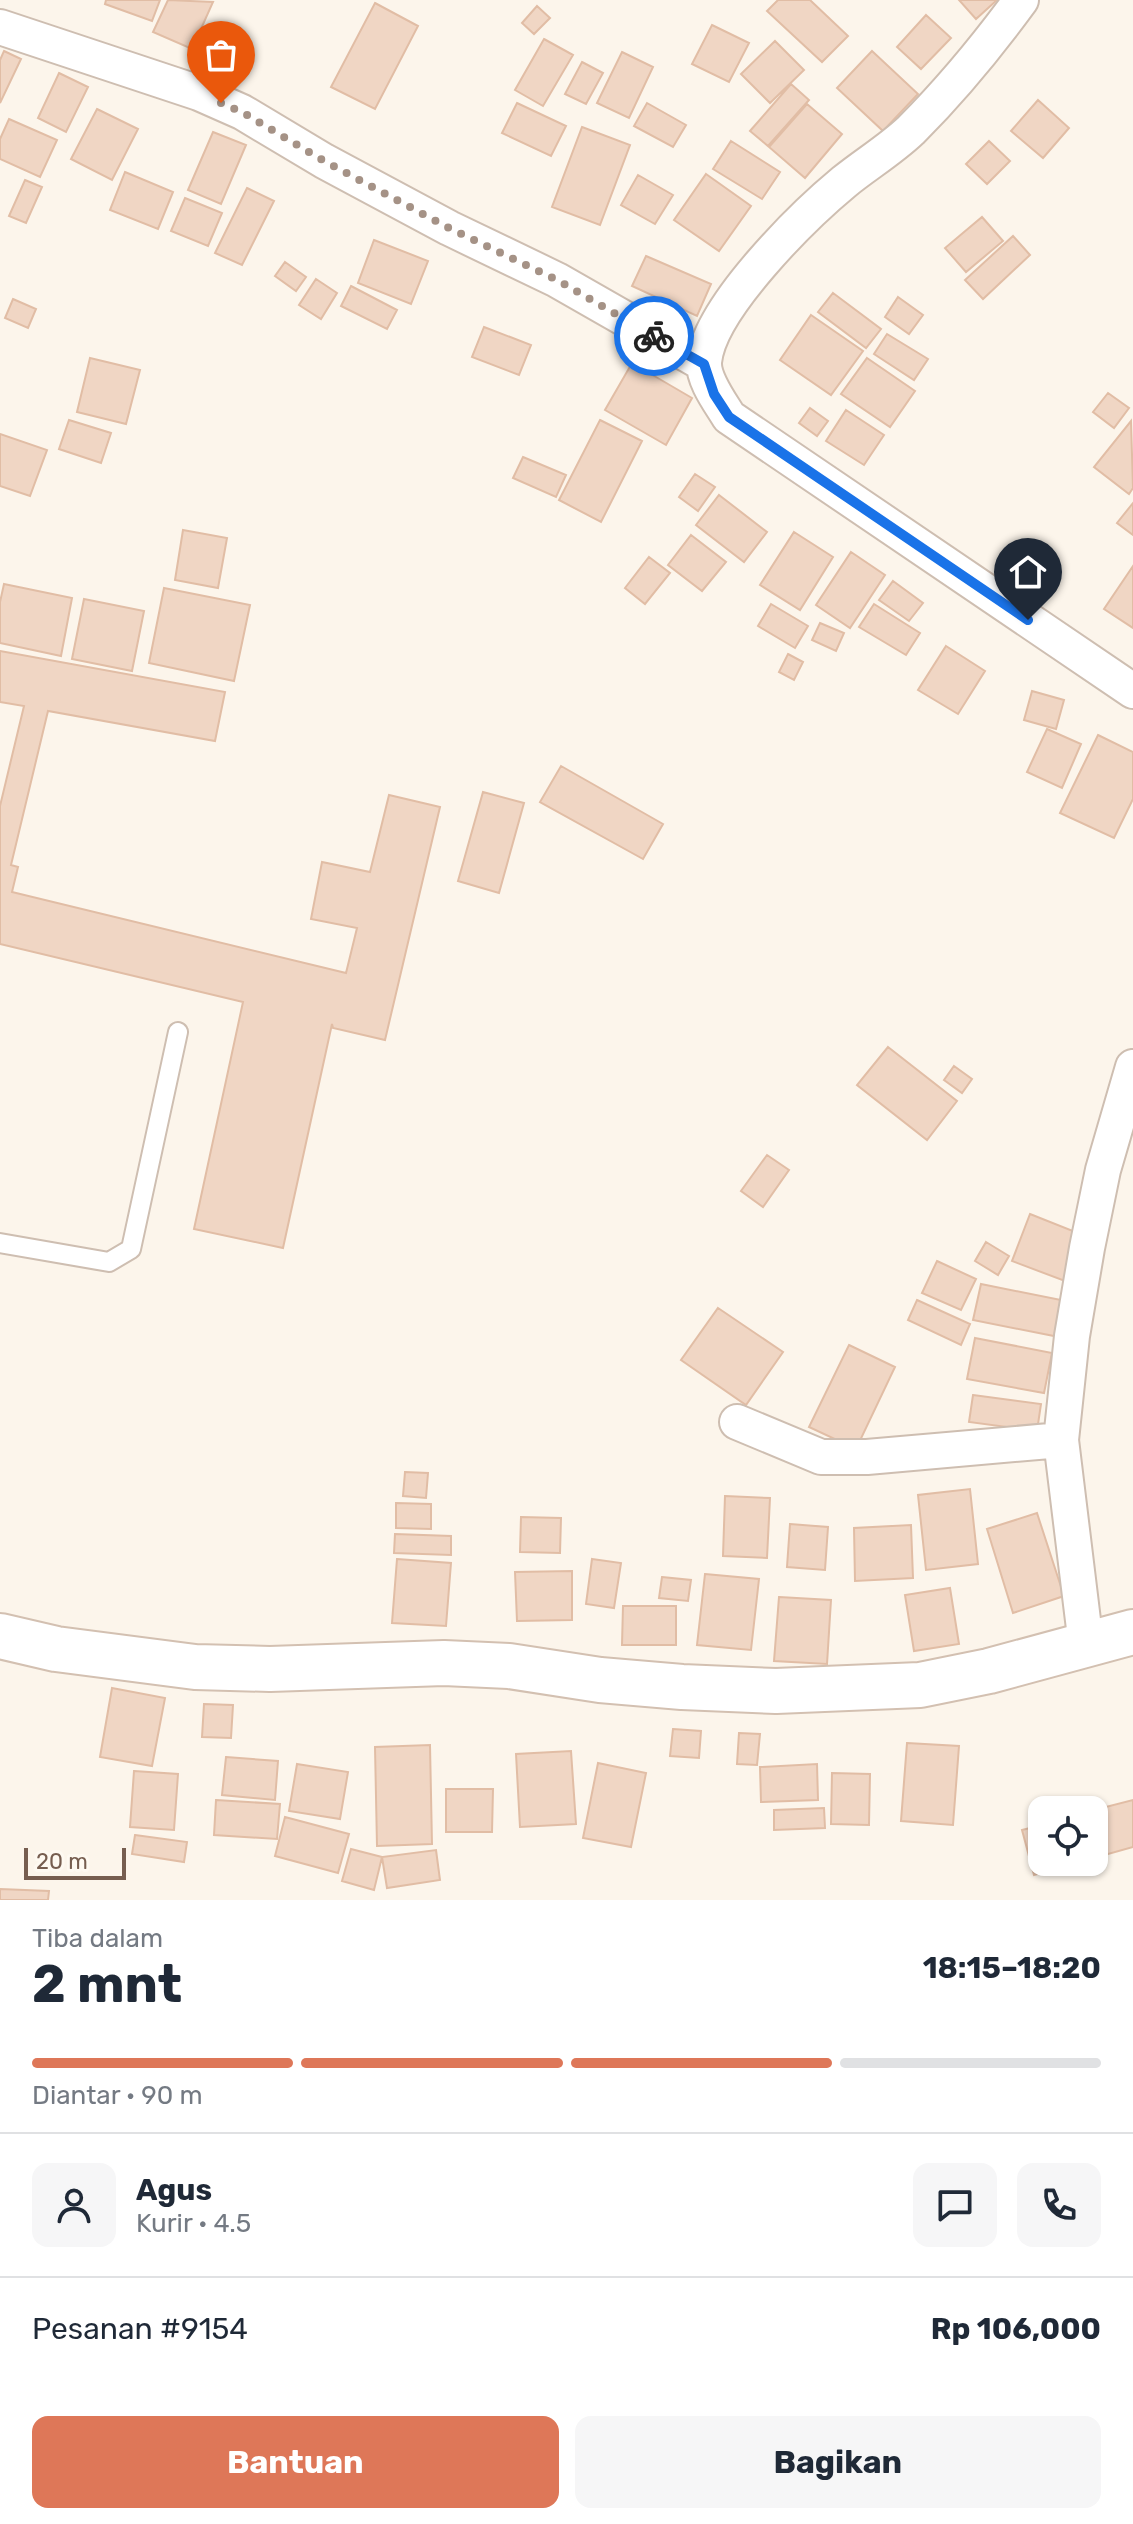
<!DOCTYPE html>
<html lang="id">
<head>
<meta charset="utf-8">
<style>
	body { margin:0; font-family:Rubik,sans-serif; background:#f6f6f7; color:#1f2937; height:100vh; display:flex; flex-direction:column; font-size:30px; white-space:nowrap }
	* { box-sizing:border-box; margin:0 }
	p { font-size:26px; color:#747a83 }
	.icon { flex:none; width:44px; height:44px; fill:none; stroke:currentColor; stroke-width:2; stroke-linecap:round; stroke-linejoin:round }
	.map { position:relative; height:1900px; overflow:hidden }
	.panel { display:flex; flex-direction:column; background:#fff; flex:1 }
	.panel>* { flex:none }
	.buttons { position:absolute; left:1028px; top:1796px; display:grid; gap:16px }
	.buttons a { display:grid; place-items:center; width:80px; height:80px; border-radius:16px; background:#fff; box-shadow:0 2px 6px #0004; font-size:40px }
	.scale { position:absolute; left:24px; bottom:20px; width:102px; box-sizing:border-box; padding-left:8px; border:4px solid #765d4f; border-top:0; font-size:22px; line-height:28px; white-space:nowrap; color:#765d4f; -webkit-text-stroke:6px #fef9f1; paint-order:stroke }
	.pin { position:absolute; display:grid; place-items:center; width:68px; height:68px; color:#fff; margin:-82px -34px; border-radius:50% 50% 50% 0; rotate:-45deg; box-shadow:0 0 8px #0007 }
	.pin .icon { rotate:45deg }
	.courier { position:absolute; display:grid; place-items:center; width:80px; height:80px; margin:-40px; border:6px solid #1a73e8; border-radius:50%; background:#fff; color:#222; box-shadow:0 2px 10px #0007 }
	.head em { font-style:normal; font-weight:700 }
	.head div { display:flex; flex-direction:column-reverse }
	.head { display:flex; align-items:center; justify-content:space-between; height:136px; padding:0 32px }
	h1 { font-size:52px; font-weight:700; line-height:60px }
	.bar { display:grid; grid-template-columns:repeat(4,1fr); gap:12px 8px; align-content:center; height:96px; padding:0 32px }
	.bar i { height:10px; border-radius:6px; background:#e0e1e3 }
	.bar .current { background:#de7758 }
	.bar p { grid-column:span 4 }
	.line { display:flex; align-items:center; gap:20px; padding:0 32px; border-top:2px solid #e0e1e3 }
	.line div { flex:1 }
	.round { display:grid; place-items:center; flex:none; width:84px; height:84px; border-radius:16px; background:#f6f6f7 }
	.action { display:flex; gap:16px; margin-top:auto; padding:16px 32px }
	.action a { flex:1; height:92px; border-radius:16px; background:#de7758; color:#fff; font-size:32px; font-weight:700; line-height:92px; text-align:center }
	.action a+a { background:#f6f6f7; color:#1f2937 }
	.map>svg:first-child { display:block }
</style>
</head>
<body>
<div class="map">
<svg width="1133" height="1900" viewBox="0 0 1133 1900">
	<rect width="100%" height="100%" fill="#fcf5eb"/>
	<!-- building -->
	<path fill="#f0d6c4" stroke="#e1bda5" stroke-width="2" d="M106,0h54l-8,21 -47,-17z
		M168,0l45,2 -21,47 -39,-17z
		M778,0h32l38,36 -26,26 -55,-51z
		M959,0h38l-21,19z
		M375,3l43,23 -43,83 -44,-22z
		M537,6l13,12 -16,16 -12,-11z
		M926,15l25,23 -30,31 -24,-22z
		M712,25l37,18 -20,39 -37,-18z
		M544,39l29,16 -30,51 -28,-16z
		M775,41l29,29 -34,33 -29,-29z
		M4,51l17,8 -21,44v-43z
		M872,51l46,43 -35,37 -46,-43z
		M622,52l31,15 -24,51 -32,-15z
		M582,62l21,11 -17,31 -21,-10z
		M59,73l29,14 -22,45 -28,-14z
		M791,84l18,16 -41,46 -18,-15z
		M1038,100l31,28 -26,30 -32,-27z
		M517,103l49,23 -15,30 -49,-23z
		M647,103l39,22 -13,22 -39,-21z
		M807,104l35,30 -37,44 -36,-31z
		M97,109l41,20 -26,51 -41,-21z
		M9,119l48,21 -17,37 -40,-18v-20z
		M582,127l48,18 -30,80 -48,-18z
		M213,132l33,13 -25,59 -33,-14z
		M731,141l49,31 -18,27 -49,-30z
		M989,141l21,20 -23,23 -21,-20z
		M125,172l48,20 -15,37 -48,-19z
		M706,174l45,32 -32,45 -45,-31z
		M638,175l35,20 -18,29 -34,-19z
		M25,180l17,7 -16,36 -17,-7z
		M247,188l27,13 -32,64 -27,-12z
		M185,198l37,15 -14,33 -37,-15z
		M982,217l21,24 -37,31 -21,-24z
		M1013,236l17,19 -47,44 -18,-19z
		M374,240l54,21 -17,43 -53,-21z
		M646,256l65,28 -14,32 -65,-30z
		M285,262l21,15 -10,14 -21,-15z
		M316,279l21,14 -16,26 -22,-14z
		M351,286l46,24 -10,19 -46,-23z
		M833,293l48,36 -15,19 -48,-36z
		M898,297l25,18 -14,19 -24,-17z
		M13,299l23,10 -8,19 -23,-10z
		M811,315l52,36 -32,44 -51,-35z
		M484,327l47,18 -12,30 -47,-18z
		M887,334l41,25 -14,21 -40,-26z
		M90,358l50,12 -14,54 -49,-12z
		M867,358l48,33 -25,36 -49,-33z
		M632,363l60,35 -26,47 -61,-35z
		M1108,393l21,15 -15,20 -21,-16z
		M810,408l18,13 -11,15 -18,-13z
		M846,410l38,25 -20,30 -38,-24z
		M69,420l42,13 -10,30 -42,-14z
		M600,420l42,21 -41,81 -42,-22z
		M1131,421l2,67 -4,6 -35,-27z
		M0,434l47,16 -17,46 -30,-10z
		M523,457l43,18 -10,22 -43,-19z
		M695,474l20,13 -17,24 -19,-14z
		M719,495l48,37 -23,30 -48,-37z
		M1133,503v32l-16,-12z
		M183,530l44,8 -9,50 -43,-8z
		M794,532l39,25 -33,53 -40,-25z
		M691,535l35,27 -24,29 -34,-26z
		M851,552l34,23 -35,53 -34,-23z
		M649,557l21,16 -25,31 -20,-16z
		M1133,566v62l-29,-19z
		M893,581l30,22 -14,18 -30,-21z
		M4,584l68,14 -11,58 -61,-13v-41z
		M164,588l86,17 -16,76 -85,-18z
		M84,599l60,12 -12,60 -60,-12z
		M771,604l37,22 -13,22 -37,-22z
		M874,604l46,29 -14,22 -47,-28z
		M820,623l24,10 -8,18 -24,-11z
		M946,646l39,25 -27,43 -40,-24z
		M0,651l225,41 -10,49 -167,-30 -37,154 7,2 -6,25 334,81 11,-45 -46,-9 11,-57 48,10 19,-77 51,12 -55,233 -52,-12 -1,-4 -49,224 -89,-19 49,-227 -243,-58v-138l24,-100 -24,-4z
		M788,654l15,8 -9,18 -15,-8z
		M1032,691l32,9 -8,29 -32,-9z
		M1047,729l34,15 -19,44 -35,-16z
		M1098,735l35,17v47l-19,39 -54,-25z
		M561,766l102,58 -20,35 -103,-57z
		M483,792l41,11 -25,90 -41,-12z
		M888,1047l69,54 -30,39 -70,-55z
		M954,1066l18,13 -10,14 -18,-13z
		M767,1155l22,15 -26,37 -22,-16z
		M1030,1214l53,21 -18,46 -53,-20z
		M986,1242l23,14 -11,19 -23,-14z
		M937,1261l39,18 -15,31 -39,-17z
		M981,1284l85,17 -7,36 -86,-17z
		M917,1300l53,24 -9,21 -53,-25z
		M718,1308l65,44 -37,53 -65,-45z
		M975,1338l77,15 -8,40 -77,-14z
		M849,1345l46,22 -39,82 -47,-22z
		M973,1395l68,9 -4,27 -68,-9z
		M405,1472l23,1 -2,25 -23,-2z
		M970,1489l8,75 -52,6 -8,-75z
		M725,1496l45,2 -3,60 -44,-2z
		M396,1503l35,1v25l-35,-1z
		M1037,1513l27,83 -51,17 -26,-84z
		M521,1517l40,1 -1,35 -40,-1z
		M790,1524l38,3 -3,43 -38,-3z
		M911,1525l2,53 -58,3 -1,-53z
		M395,1534l56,2v19l-57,-2z
		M397,1559l54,4 -5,63 -54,-3z
		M592,1559l29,4 -7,45 -28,-4z
		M572,1571v49l-55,1 -2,-49z
		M705,1574l54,5 -8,71 -54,-5z
		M662,1577l29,3 -3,21 -29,-3z
		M950,1588l9,56 -45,7 -9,-56z
		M779,1597l52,3 -4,64 -53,-3z
		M623,1606h53v39h-54z
		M112,1688l53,10 -13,68 -52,-9z
		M204,1704l29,1 -2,33 -29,-1z
		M673,1729l28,2 -2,27 -29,-2z
		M739,1733l21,1 -3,31 -20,-1z
		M907,1743l52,3 -6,79 -52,-4z
		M430,1745l2,99 -55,2 -2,-99z
		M571,1751l5,73 -56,3 -4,-73z
		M226,1757l52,4 -3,39 -53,-5z
		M598,1763l48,10 -15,74 -48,-9z
		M297,1764l51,8 -8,47 -51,-8z
		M817,1764l1,36 -57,2 -1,-35z
		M134,1771l44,3 -4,56 -44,-3z
		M832,1773l38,1 -1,51 -38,-1z
		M446,1789h47l-1,43h-46z
		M216,1800l64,4 -3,35 -63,-4z
		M1133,1800v47l-39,11v-48z
		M824,1808l1,20 -51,2v-20z
		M285,1817l64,17 -11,39 -63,-17z
		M1042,1825v37h37l-45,13 -12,-45z
		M135,1835l52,7 -3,20 -52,-8z
		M351,1849l31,8 -8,33 -32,-9z
		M436,1850l4,30 -53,8 -5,-31z
		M0,1889l49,2 -1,9h-48z"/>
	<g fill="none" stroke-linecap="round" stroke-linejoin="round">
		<!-- lane casing -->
		<g stroke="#cebeb1" stroke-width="22">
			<path id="lane" d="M0,1243l109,19 22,-13 47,-217"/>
		</g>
		<!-- street casing -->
		<g stroke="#cebeb1" stroke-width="38">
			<path id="street" d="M1021,0c-33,45 -70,90 -110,130 -21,20 -45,34 -67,52 -41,34 -135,126 -140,180 -1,18 16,40 25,55l404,274
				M0,27l199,66 43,19 82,49 125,67 108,52 147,84
				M737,1422l84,35h46l194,-17
				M1086,1645l-25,-205 11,-104 15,-88 16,-78 30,-103"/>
		</g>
		<!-- secondary casing -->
		<g stroke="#d3c0b1" stroke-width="48">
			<path id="secondary" d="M0,1636l56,13 139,18 75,2 174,-6 65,3 91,14 82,7 94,4 144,-6 69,-14 144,-39"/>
		</g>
		<!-- lane -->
		<use href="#lane" stroke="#fff" stroke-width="18"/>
		<!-- street -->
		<use href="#street" stroke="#fff" stroke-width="34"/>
		<!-- secondary -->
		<use href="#secondary" stroke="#fff" stroke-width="44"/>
	</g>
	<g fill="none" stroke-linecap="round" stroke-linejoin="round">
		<!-- done -->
		<path stroke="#a59286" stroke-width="8" stroke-dasharray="0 14.4" d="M221,103l21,9 82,49 125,67 108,52 97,56"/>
		<!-- route -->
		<path stroke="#1a73e8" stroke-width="10" d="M654,336l50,28 10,30 15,23 299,203"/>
	</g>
</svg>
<div class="buttons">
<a><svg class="icon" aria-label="locate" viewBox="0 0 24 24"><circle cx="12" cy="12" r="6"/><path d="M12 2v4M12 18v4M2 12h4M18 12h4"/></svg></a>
</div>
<div class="scale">20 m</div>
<div class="pin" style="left:221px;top:103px;background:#ea580c"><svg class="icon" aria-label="bag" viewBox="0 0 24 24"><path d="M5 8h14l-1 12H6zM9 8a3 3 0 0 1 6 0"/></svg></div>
<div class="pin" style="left:1028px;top:620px;background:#1f2937"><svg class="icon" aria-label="home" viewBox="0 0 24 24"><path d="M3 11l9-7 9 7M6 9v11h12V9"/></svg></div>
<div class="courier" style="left:654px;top:336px"><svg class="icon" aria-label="bike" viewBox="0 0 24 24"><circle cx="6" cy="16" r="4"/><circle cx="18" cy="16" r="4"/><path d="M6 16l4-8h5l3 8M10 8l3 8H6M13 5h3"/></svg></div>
</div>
<section class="panel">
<div class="head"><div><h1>2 mnt</h1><p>Tiba dalam</p></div><em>18:15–18:20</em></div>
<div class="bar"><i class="current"></i><i class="current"></i><i class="current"></i><i></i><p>Diantar · 90 m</p></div>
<div class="line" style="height:144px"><a class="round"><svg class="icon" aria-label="person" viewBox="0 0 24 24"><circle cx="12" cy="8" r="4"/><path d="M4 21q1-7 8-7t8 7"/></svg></a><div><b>Agus</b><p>Kurir · 4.5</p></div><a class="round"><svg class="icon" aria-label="chat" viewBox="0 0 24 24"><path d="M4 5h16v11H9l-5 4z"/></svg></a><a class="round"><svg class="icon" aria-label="phone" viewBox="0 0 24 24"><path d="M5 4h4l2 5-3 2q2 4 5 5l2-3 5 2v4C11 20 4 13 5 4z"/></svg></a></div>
<div class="line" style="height:104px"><div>Pesanan #9154</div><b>Rp 106,000</b></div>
<div class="action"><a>Bantuan</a><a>Bagikan</a></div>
</section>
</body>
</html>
